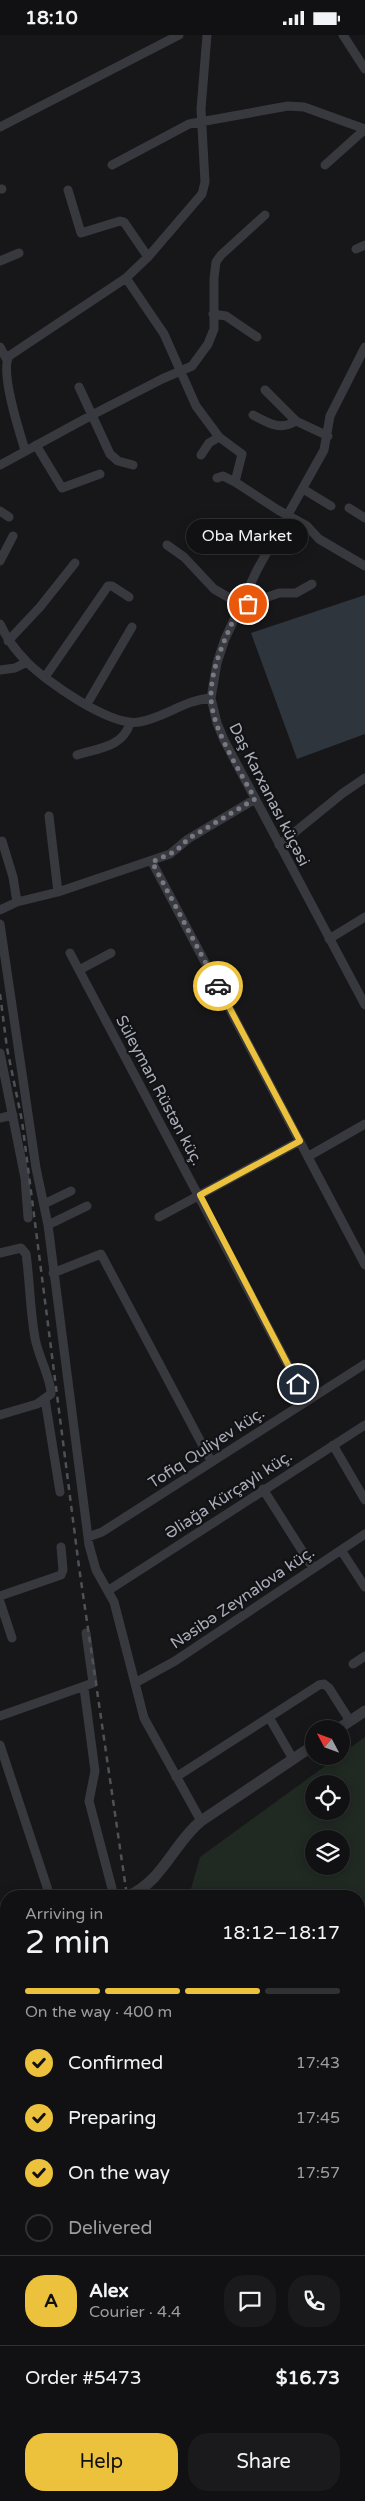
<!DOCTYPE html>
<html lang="en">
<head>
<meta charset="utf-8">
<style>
	body { margin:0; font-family:"Varela Round",sans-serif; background:#1a1a1c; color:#f1f3f6; height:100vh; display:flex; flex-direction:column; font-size:19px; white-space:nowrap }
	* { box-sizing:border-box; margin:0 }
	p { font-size:16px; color:#9c9da0 }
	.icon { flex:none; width:28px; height:28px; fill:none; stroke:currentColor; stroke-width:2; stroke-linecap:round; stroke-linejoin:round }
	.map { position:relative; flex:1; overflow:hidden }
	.details { position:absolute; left:0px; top:1855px; width:365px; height:611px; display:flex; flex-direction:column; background:#111113; border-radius:20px 20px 0 0; box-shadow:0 2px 12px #0003,0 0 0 1px #303133 }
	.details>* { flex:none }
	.needle { width:32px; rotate:311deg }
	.tools { position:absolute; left:305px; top:1685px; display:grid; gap:10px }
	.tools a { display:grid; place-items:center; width:45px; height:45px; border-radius:50%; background:#111113; box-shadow:0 2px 12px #0003,0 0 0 1px #303133; font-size:25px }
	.pin { position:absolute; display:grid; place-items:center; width:42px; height:42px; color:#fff; margin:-21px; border:2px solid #fff; border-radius:50%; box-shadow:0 1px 5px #0007 }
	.courier { position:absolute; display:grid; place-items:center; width:50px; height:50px; margin:-25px; border:4px solid #ecc13c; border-radius:50%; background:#fff; color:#222; box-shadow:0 1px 6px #0007 }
	.bubble { position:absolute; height:35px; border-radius:18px; background:#111113; box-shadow:0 2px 12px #0003,0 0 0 1px #303133; font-size:16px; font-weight:600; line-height:35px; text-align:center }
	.headline em { font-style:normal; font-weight:600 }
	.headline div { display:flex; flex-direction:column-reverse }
	.headline { display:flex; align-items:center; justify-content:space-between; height:85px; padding:0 25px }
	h1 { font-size:32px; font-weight:600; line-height:38px }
	.bar { display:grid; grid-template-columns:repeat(4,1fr); gap:8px 5px; align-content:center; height:60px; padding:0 25px }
	.bar i { height:6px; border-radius:4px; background:#303133 }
	.bar .active { background:#ecc13c }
	.bar p { grid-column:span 4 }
	.line { display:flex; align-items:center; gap:12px; padding:0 25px; border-top:1px solid #303133 }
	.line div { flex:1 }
	.round { display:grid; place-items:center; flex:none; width:52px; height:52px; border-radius:20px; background:#1a1a1c }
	ol { padding:0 25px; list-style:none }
	li { display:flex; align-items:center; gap:15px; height:55px }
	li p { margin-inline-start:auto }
	li .icon { padding:5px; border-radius:50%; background:#ecc13c; color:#111; stroke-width:4 }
	li:last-child { color:#9c9da0 }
	li i { width:28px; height:28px; border:2px solid #303133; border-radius:50% }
	.action { display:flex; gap:10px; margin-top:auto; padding:10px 25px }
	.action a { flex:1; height:58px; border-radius:20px; background:#ecc13c; color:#111; font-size:20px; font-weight:600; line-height:58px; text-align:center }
	.action a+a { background:#1a1a1c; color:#f1f3f6 }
	.status { display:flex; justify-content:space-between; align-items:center; height:35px; padding:0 25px; background:#111113; direction:ltr }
	.status svg { height:14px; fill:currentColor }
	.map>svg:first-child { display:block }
</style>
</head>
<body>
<div class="status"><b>18:10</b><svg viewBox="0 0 49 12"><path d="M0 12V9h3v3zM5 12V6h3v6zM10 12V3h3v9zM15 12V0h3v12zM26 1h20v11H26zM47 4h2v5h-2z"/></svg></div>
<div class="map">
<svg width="365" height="2466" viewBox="0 0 365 2466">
	<rect width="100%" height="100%" fill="#171719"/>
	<!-- green -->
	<path fill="#212923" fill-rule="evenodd" d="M365,1702v616l-6,1v-458h-170l11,-39zM314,1749h27v27h-27zM314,1804h27v27h-27z"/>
	<!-- water -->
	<path fill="#2e353d" d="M365,560v139l-68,25 -46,-126z"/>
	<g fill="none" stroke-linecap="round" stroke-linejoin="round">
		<!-- minor -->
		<path stroke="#38393e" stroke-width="9" d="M343,0l22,34
			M0,92l179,-92
			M112,130l77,-41 99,-18 16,1 61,22
			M325,130l39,-35
			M0,154h2
			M68,155l13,43 39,-12 4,1 24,35
			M356,214l9,-4
			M0,226l19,-8
			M126,243l38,56 32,72 23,31 23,17 -7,28 43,28 29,16 12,13 46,27
			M213,279l13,2 31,21
			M0,312l7,13
			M365,312l-35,69 -6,34 -67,120 -32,69 -8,24 -6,35 6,25 7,17 141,265
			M79,352l31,67 8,7 15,4
			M265,355l31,31 32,15
			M253,380c15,8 27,16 43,6
			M36,410l26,43 38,-14
			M25,415c-6,-19 -25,-78 -16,-94l117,-78 22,-21 54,-63 3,-12 -4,-73 6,-74
			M201,420l8,-12 10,-6
			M0,430l92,-50 70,-36 30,-13 16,-22 6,-15v-51l2,-16 5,-7 44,-40
			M217,443l6,-2 12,6
			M303,454l28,17
			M349,473l16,10
			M0,476l9,6
			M167,510l17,12 30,32 26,15h8l31,-11h17l16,-9
			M0,526l13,-25
			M0,589c7,15 15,26 26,37 19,20 85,66 113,61 25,-4 45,-22 72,-24
			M8,606l32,-34 35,-44
			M0,635l15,-2 12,-6
			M45,642l63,-91h4l17,11
			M87,669l45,-77
			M77,720c22,-7 46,-8 53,-32
			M49,781l9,76
			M279,810l64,-52 22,-15
			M152,827l213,403
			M17,867l41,-10 112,-38 18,-15 67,-40
			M0,875l17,-8 -4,-25 -11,-36
			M0,889l36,244 12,57 41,320 7,25 18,32 30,116 57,103
			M329,904l36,-22
			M70,918l237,448
			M79,935l32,-17
			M0,1018l25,125 3,40
			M0,1083l13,-3
			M309,1121l56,-32
			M44,1169l27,-13
			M159,1182l141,-76
			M48,1190l39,-19
			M0,1218l21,-5 5,6c4,28 4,57 9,84 3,18 16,40 16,56l-14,10 -37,11
			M53,1238l48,-19 110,207
			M45,1364l15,93
			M333,1410l32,55
			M263,1454l50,79
			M88,1502l14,-5 263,-168
			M341,1515l24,37
			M109,1555l256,-165
			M0,1561l61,-21 2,-5 -2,-23
			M0,1567l12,36
			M353,1629l12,-8
			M135,1648l40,-22 190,-127
			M84,1653l11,83 -6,30 25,95
			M0,1681l93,-33 -7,-50
			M270,1684l23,40
			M0,1710l50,151
			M176,1742l143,-92 5,-1 5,4 21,33"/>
		<!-- tertiary -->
		<path stroke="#38393e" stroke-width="11" d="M338,1694l27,-18
			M128,1861c35,-15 45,-52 73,-75l113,-76
			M0,1909l6,-2"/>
		<!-- rail -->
		<path stroke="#4f5157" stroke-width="2.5" stroke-dasharray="6 5" stroke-linecap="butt" d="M0,959l7,54 15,73 57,446 48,329
			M211,2460l1,6"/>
	</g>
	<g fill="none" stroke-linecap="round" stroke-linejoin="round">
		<!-- done -->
		<path stroke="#777881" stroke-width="5" stroke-dasharray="0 9" d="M218,951l-66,-124 24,-11 12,-12 67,-40c-15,-28 -44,-71 -44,-103 0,-31 17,-63 29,-91l8,-1"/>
		<!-- route -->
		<path stroke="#ecc13c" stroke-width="6" d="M218,951l82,155 -100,54 98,189"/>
	</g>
	<g text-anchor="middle" stroke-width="4.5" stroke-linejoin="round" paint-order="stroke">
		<!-- street labels -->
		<g font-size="16" fill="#aaadb9" stroke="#121214">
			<text transform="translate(270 759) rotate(63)" y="6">Daş Karxanası küçəsi</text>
			<text transform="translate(160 1055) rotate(62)" y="6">Süleyman Rüstən küç.</text>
			<text transform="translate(206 1412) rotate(-33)" y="6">Tofiq Quliyev küç.</text>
			<text transform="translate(228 1459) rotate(-33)" y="6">Əliağa Kürçaylı küç.</text>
			<text transform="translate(242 1562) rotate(-34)" y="6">Nəsibə Zeynalova küç.</text>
		</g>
	</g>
</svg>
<div class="tools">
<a><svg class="needle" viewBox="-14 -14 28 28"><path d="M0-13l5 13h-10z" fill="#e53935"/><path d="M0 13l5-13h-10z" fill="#9c9da0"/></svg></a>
<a><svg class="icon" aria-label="locate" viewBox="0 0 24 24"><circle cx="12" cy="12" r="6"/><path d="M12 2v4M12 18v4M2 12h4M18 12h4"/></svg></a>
<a><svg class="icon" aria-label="layers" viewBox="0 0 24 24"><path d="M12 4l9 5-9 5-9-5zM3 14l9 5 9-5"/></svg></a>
</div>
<div class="pin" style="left:248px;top:569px;background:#ea580c"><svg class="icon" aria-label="bag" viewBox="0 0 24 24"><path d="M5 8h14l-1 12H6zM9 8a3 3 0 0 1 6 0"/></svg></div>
<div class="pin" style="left:298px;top:1349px;background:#1f2937"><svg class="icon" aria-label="home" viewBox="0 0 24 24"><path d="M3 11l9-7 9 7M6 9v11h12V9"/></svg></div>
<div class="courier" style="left:218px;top:951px"><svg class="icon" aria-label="car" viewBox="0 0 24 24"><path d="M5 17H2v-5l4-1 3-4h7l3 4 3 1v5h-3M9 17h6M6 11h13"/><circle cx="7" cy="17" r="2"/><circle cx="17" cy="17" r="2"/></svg></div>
<div class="bubble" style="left:186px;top:484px;width:122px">Oba Market</div>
<section class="details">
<div class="headline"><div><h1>2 min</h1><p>Arriving in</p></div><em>18:12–18:17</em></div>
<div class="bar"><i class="active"></i><i class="active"></i><i class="active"></i><i></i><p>On the way · 400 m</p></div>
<ol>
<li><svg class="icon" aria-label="check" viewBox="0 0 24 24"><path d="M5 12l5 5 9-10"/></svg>Confirmed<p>17:43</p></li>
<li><svg class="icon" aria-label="check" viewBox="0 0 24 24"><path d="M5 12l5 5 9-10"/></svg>Preparing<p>17:45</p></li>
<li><svg class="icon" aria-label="check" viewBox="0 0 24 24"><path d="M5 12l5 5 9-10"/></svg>On the way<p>17:57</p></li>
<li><i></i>Delivered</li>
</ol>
<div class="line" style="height:90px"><b class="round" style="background:#ecc13c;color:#111">A</b><div><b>Alex</b><p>Courier · 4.4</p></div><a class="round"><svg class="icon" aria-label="chat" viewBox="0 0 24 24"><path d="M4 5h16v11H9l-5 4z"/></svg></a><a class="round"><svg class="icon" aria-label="phone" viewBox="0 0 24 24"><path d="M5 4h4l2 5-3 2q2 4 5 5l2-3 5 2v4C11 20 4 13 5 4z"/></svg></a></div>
<div class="line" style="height:65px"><div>Order #5473</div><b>$16.73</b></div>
<div class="action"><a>Help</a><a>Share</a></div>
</section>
</div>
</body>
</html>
